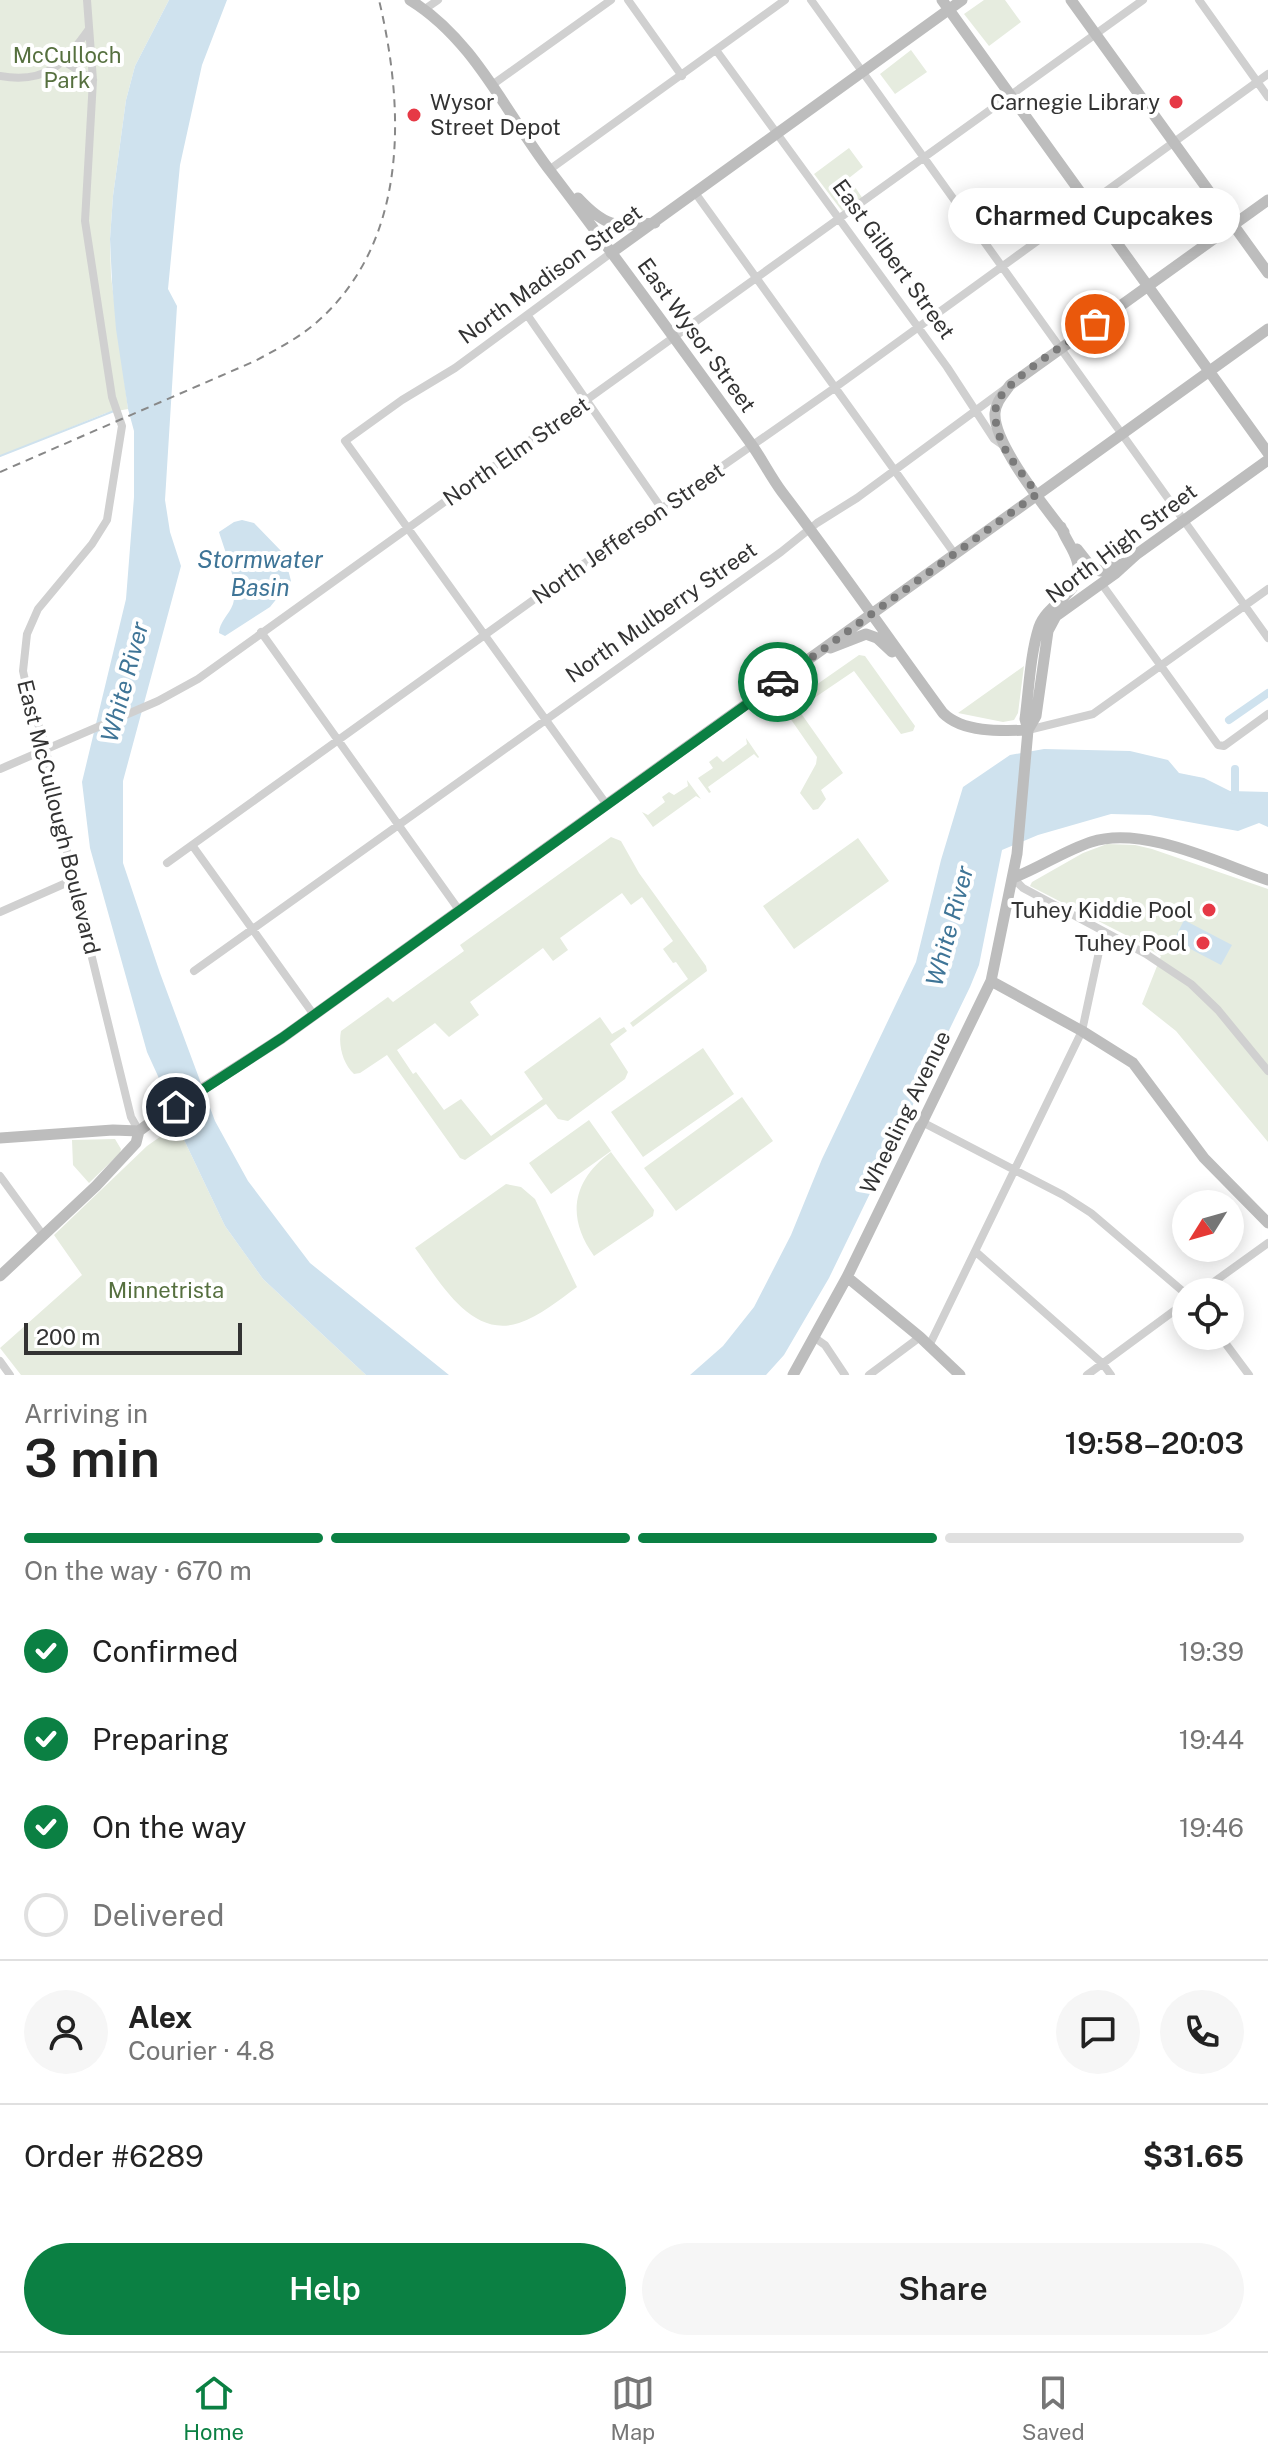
<!DOCTYPE html>
<html lang="en">
<head>
<meta charset="utf-8">
<style>
	body { margin:0; font-family:"Public Sans",sans-serif; background:#f6f6f6; color:#222; height:100vh; display:flex; flex-direction:column; font-size:30px; white-space:nowrap }
	* { box-sizing:border-box; margin:0 }
	p { font-size:26px; color:#767676 }
	.icon { flex:none; width:44px; height:44px; fill:none; stroke:currentColor; stroke-width:2; stroke-linecap:round; stroke-linejoin:round }
	.map { position:relative; height:1375px; overflow:hidden }
	.panel { display:flex; flex-direction:column; background:#fff; flex:1 }
	.panel>* { flex:none }
	.needle { width:52px; rotate:233deg }
	.fabs { position:absolute; left:1172px; top:1190px; display:grid; gap:16px }
	.fabs a { display:grid; place-items:center; width:72px; height:72px; border-radius:50%; background:#fff; box-shadow:0 4px 20px #0003; font-size:40px }
	.scale { position:absolute; left:24px; bottom:20px; width:218px; box-sizing:border-box; padding-left:8px; border:4px solid #333; border-top:0; font-size:22px; line-height:28px; white-space:nowrap; color:#333; -webkit-text-stroke:6px #fff; paint-order:stroke }
	.pin { position:absolute; display:grid; place-items:center; width:68px; height:68px; color:#fff; margin:-34px; border:4px solid #fff; border-radius:50%; box-shadow:0 2px 8px #0007 }
	.courier { position:absolute; display:grid; place-items:center; width:80px; height:80px; margin:-40px; border:6px solid #0b8043; border-radius:50%; background:#fff; color:#222; box-shadow:0 2px 10px #0007 }
	.bubble { position:absolute; height:56px; border-radius:28px; background:#fff; box-shadow:0 4px 20px #0003; font-size:26px; font-weight:600; line-height:56px; text-align:center }
	.head em { font-style:normal; font-weight:600 }
	.head div { display:flex; flex-direction:column-reverse }
	.head { display:flex; align-items:center; justify-content:space-between; height:136px; padding:0 24px }
	h1 { font-size:52px; font-weight:600; line-height:60px }
	.bar { display:grid; grid-template-columns:repeat(4,1fr); gap:12px 8px; align-content:center; height:96px; padding:0 24px }
	.bar i { height:10px; border-radius:6px; background:#e0e0e0 }
	.bar .current { background:#0b8043 }
	.bar p { grid-column:span 4 }
	.line { display:flex; align-items:center; gap:20px; padding:0 24px; border-top:2px solid #e0e0e0 }
	.line div { flex:1 }
	.round { display:grid; place-items:center; flex:none; width:84px; height:84px; border-radius:42px; background:#f6f6f6 }
	ol { padding:0 24px; list-style:none }
	li { display:flex; align-items:center; gap:24px; height:88px }
	li p { margin-inline-start:auto }
	li .icon { padding:8px; border-radius:50%; background:#0b8043; color:#fff; stroke-width:4 }
	li:last-child { color:#767676 }
	li i { width:44px; height:44px; border:4px solid #e0e0e0; border-radius:50% }
	.button { display:flex; gap:16px; margin-top:auto; padding:16px 24px }
	.button a { flex:1; height:92px; border-radius:48px; background:#0b8043; color:#fff; font-size:32px; font-weight:600; line-height:92px; text-align:center }
	.button a+a { background:#f6f6f6; color:#222 }
	.tab-bar { display:flex; justify-content:space-around; align-items:center; height:112px; border-top:2px solid #e0e0e0; background:#fff; font-size:22px; color:#767676 }
	.tab-bar a { display:grid; justify-items:center; gap:4px }
	.tab-bar .current { color:#0b8043 }
	.map>svg:first-child { display:block }
</style>
</head>
<body>
<div class="map">
<svg width="1268" height="1375" viewBox="0 0 1268 1375">
	<rect width="100%" height="100%" fill="#fff"/>
	<!-- green -->
	<path fill="#e6ecdf" d="M0,0h169l-34,66 -9,34 -13,96 -3,43 1,37 17,133 -22,4 -106,43z
		M984,0h21l16,22 -32,24 -25,-32z
		M911,50l16,22 -32,22 -15,-20z
		M849,148l14,19 -14,11 14,21 -21,12 -28,-37z
		M859,655l6,1 50,70 -2,5 -12,3 -47,-63 -56,38 45,64 -22,17 5,9 -8,10 -5,1 -13,-17 16,-29 1,-7 -34,-49z
		M1024,666l-6,47 -4,7 -11,2 -45,-9z
		M746,738l13,19 -1,1 -4,-4 -46,33 3,5 -2,1 -11,-15 15,-10 -4,-6 8,-6 6,6 24,-18z
		M687,780l14,19 -5,-3 -43,31 -11,-15 6,3 17,-13 -3,-5 7,-5 5,3 14,-9z
		M611,837l10,4 18,32 67,93 1,5 -74,56 -3,-4 58,-44 -12,-17 -3,1 -10,-14 10,-8 -31,-44 -11,8 -9,-12 -62,45 8,12 -15,11 -10,-13 -73,54 9,13 -30,22 -14,-14 -38,27 16,24 3,-2 28,38 17,-11 30,37 52,-37 -19,-27 76,-55 12,17 12,-7 3,4 -17,13 18,28 -3,7 -57,42 -10,-2 -12,-15 -81,56 -5,-2 -73,-103 -27,18 -6,1c-11,-10 -16,-29 -13,-43l47,-34 5,5 71,-51 -4,-6z
		M858,838l31,43 -95,68 -31,-43z
		M1107,844l28,1 17,4 116,40v253l-92,-111 -34,-27 19,-48 -12,-7v-2l-119,-61 2,-4 51,-29z
		M703,1048l31,46 -91,63 -32,-45z
		M742,1097l31,44 -97,70 -32,-43z
		M589,1120l22,31 -60,43 -22,-31z
		M177,1125l48,101 38,53 103,96h-345l-21,-27 82,-73 -28,-40 93,-89z
		M115,1139l6,10 -1,4 -31,30 -16,-18 -1,-25z
		M611,1152l43,58 -1,6 -59,40c-28,-39 -22,-75 17,-104z
		M506,1184l15,3 14,12 42,88c-18,13 -37,29 -58,36 -49,16 -80,-43 -104,-75z"/>
	<!-- water -->
	<path fill="#cfe2ee" d="M169,0h58l-25,65 -22,100 -12,124 9,17 -12,194 5,32 11,34 -58,215v82l37,110 55,148 33,60 62,82 139,112h-83l-103,-96 -38,-53 -48,-101 1,-5 -31,-68 -57,-204 -8,-66 44,-183 8,-102v-66l-6,-22 -12,-80 -4,-47 -2,-43 3,-43 13,-96 9,-34z
		M242,520l12,3 30,31 7,27 -21,26 -45,29 -6,-3c0,-11 10,-18 14,-29 6,-21 -8,-52 -14,-72l15,-10z
		M1044,749l86,2 38,9 11,13 25,5 26,13 38,1v35l-9,-4 -21,8 -88,-16 -39,-1 -73,21 -36,15 -23,115 -9,22 -141,291 -45,77 -18,20h-76l33,-29 31,-39 37,-72 31,-76 94,-197 25,-102 22,-73 47,-32z
		M1184,920l48,25 -11,20 -44,-23h-4z"/>
	<g fill="none" stroke-linecap="round" stroke-linejoin="round">
		<!-- stream -->
		<path stroke="#cfe2ee" stroke-width="2" d="M0,456l114,-45"/>
		<!-- canal -->
		<path stroke="#cfe2ee" stroke-width="8" d="M1229,720l39,-27
			M1235,800v-31"/>
		<!-- street -->
		<path stroke="#d0d0d0" stroke-width="8" d="M87,0l6,80 -8,141 27,176 10,29 -15,94 -15,24 -54,65 -11,25 -4,37 6,27 15,43 29,139 58,237 8,14
			M628,0l54,76
			M811,0l457,638
			M1199,0l69,97
			M425,9l13,-9
			M716,50l231,317 47,72 10,7
			M65,62l28,18
			M0,76c47,8 64,-12 89,-47
			M492,85l119,-85
			M549,170l236,-170
			M696,194l258,359
			M528,316l134,193
			M1101,583l117,162 6,1 44,-32
			M261,632l198,278
			M1028,730l65,-16 175,-125
			M0,769l158,-68 40,-22 945,-679
			M607,805l-262,-364 57,-41 53,-32 156,-115
			M192,845l122,170
			M167,863l461,-331 205,-143 435,-315
			M1013,878l10,10 123,66 45,30 27,26 50,61
			M0,912l73,-32
			M194,971l587,-419 36,-29 40,-25 152,-112
			M922,1122l141,73 28,18 95,81
			M0,1176l43,59
			M976,1252l127,112 8,11
			M1200,1292l68,-49
			M1220,1336l29,39
			M815,1338l10,7 20,30
			M929,1346l153,-315 21,-98
			M0,1361l10,14
			M869,1375l51,-38
			M1087,1375l99,-73"/>
		<!-- secondary -->
		<path stroke="#bdbdbd" stroke-width="11" d="M410,0c65,40 96,114 141,172 68,89 133,179 198,269 12,16 21,35 33,51 55,72 107,147 161,221 20,20 59,18 85,17
			M942,0l326,453
			M1071,0l197,273
			M578,198c29,31 38,28 77,25
			M611,253l351,-253
			M1064,532c-19,-25 -71,-89 -69,-119 1,-12 9,-19 15,-28l258,-185
			M1077,549l11,14 12,8 25,-8
			M830,648l36,-14 11,4 15,14
			M1028,730l8,-14 12,-85 8,-15 60,-43 21,-19 131,-94
			M1013,878c26,-10 51,-27 78,-36 52,-17 127,21 177,38
			M991,981l91,50 51,32 71,95 64,65
			M0,1138l113,-8 26,1
			M0,1276l96,-90 40,-43 3,-12 12,-9 131,-84 986,-709
			M847,1277l73,60 40,38
			M793,1375l54,-98 144,-296 26,-127 11,-124 -3,-11c4,-30 5,-64 14,-92 9,-26 48,-35 38,-66 -3,-12 -12,-22 -16,-34"/>
		<!-- rail -->
		<path stroke="#888" stroke-width="2" stroke-dasharray="8 6" stroke-linecap="butt" d="M0,472l255,-111c22,-12 44,-23 62,-39 92,-81 88,-213 62,-322"/>
	</g>
	<g fill="none" stroke-linecap="round" stroke-linejoin="round">
		<!-- done -->
		<path stroke="#7a7a7a" stroke-width="8" stroke-dasharray="0 14.4" d="M778,682l259,-188c-11,-17 -27,-33 -35,-51 -5,-13 -10,-29 -4,-42 12,-24 73,-60 97,-77"/>
		<!-- route -->
		<path stroke="#0b8043" stroke-width="10" d="M176,1107l106,-69 496,-356"/>
	</g>
	<!-- markers -->
	<g fill="#e63946" stroke="#fff" stroke-width="3">
		<circle cx="1176" cy="102" r="8"/>
		<circle cx="414" cy="115" r="8"/>
		<circle cx="1209" cy="910" r="8"/>
		<circle cx="1203" cy="943" r="8"/>
	</g>
	<g text-anchor="middle" stroke-width="8" stroke-linejoin="round" paint-order="stroke">
		<!-- park labels -->
		<g font-size="22" fill="#56703f" stroke="#fff">
			<text x="67" y="63">McCulloch<tspan x="67" dy="25">Park</tspan></text>
			<text x="166" y="1298">Minnetrista</text>
		</g>
		<!-- poi labels -->
		<g font-size="22" fill="#333" stroke="#fff" text-anchor="end">
			<text x="430" y="110" text-anchor="start">Wysor<tspan x="430" dy="25">Street Depot</tspan></text>
			<text x="1160" y="110">Carnegie Library</text>
			<text x="1193" y="918">Tuhey Kiddie Pool</text>
			<text x="1187" y="951">Tuhey Pool</text>
		</g>
		<!-- street labels -->
		<g font-size="22" fill="#333" stroke="#fff">
			<text transform="translate(894 259) rotate(54)" y="8">East Gilbert Street</text>
			<text transform="translate(550 274) rotate(-36)" y="8">North Madison Street</text>
			<text transform="translate(697 335) rotate(54)" y="8">East Wysor Street</text>
			<text transform="translate(516 451) rotate(-35)" y="8">North Elm Street</text>
			<text transform="translate(628 533) rotate(-35)" y="8">North Jefferson Street</text>
			<text transform="translate(1121 543) rotate(-37)" y="8">North High Street</text>
			<text transform="translate(661 612) rotate(-35)" y="8">North Mulberry Street</text>
			<text transform="translate(59 817) rotate(76)" y="8">East McCullough Boulevard</text>
			<text transform="translate(905 1112) rotate(-64)" y="8">Wheeling Avenue</text>
		</g>
		<!-- water labels -->
		<g font-size="24" font-style="italic" fill="#3f7597" stroke="#fff">
			<text x="260" y="568">Stormwater<tspan x="260" dy="28">Basin</tspan></text>
			<text transform="translate(125 682) rotate(-75)" y="8">White River</text>
			<text transform="translate(950 926) rotate(-75)" y="8">White River</text>
		</g>
	</g>
</svg>
<div class="fabs">
<a><svg class="needle" viewBox="-14 -14 28 28"><path d="M0-13l5 13h-10z" fill="#e53935"/><path d="M0 13l5-13h-10z" fill="#767676"/></svg></a>
<a><svg class="icon" aria-label="locate" viewBox="0 0 24 24"><circle cx="12" cy="12" r="6"/><path d="M12 2v4M12 18v4M2 12h4M18 12h4"/></svg></a>
</div>
<div class="scale">200 m</div>
<div class="pin" style="left:1095px;top:324px;background:#ea580c"><svg class="icon" aria-label="bag" viewBox="0 0 24 24"><path d="M5 8h14l-1 12H6zM9 8a3 3 0 0 1 6 0"/></svg></div>
<div class="pin" style="left:176px;top:1107px;background:#1f2937"><svg class="icon" aria-label="home" viewBox="0 0 24 24"><path d="M3 11l9-7 9 7M6 9v11h12V9"/></svg></div>
<div class="courier" style="left:778px;top:682px"><svg class="icon" aria-label="car" viewBox="0 0 24 24"><path d="M5 17H2v-5l4-1 3-4h7l3 4 3 1v5h-3M9 17h6M6 11h13"/><circle cx="7" cy="17" r="2"/><circle cx="17" cy="17" r="2"/></svg></div>
<div class="bubble" style="left:948px;top:188px;width:292px">Charmed Cupcakes</div>
</div>
<section class="panel">
<div class="head"><div><h1>3 min</h1><p>Arriving in</p></div><em>19:58–20:03</em></div>
<div class="bar"><i class="current"></i><i class="current"></i><i class="current"></i><i></i><p>On the way · 670 m</p></div>
<ol>
<li><svg class="icon" aria-label="check" viewBox="0 0 24 24"><path d="M5 12l5 5 9-10"/></svg>Confirmed<p>19:39</p></li>
<li><svg class="icon" aria-label="check" viewBox="0 0 24 24"><path d="M5 12l5 5 9-10"/></svg>Preparing<p>19:44</p></li>
<li><svg class="icon" aria-label="check" viewBox="0 0 24 24"><path d="M5 12l5 5 9-10"/></svg>On the way<p>19:46</p></li>
<li><i></i>Delivered</li>
</ol>
<div class="line" style="height:144px"><a class="round"><svg class="icon" aria-label="person" viewBox="0 0 24 24"><circle cx="12" cy="8" r="4"/><path d="M4 21q1-7 8-7t8 7"/></svg></a><div><b>Alex</b><p>Courier · 4.8</p></div><a class="round"><svg class="icon" aria-label="chat" viewBox="0 0 24 24"><path d="M4 5h16v11H9l-5 4z"/></svg></a><a class="round"><svg class="icon" aria-label="phone" viewBox="0 0 24 24"><path d="M5 4h4l2 5-3 2q2 4 5 5l2-3 5 2v4C11 20 4 13 5 4z"/></svg></a></div>
<div class="line" style="height:104px"><div>Order #6289</div><b>$31.65</b></div>
<div class="button"><a>Help</a><a>Share</a></div>
</section>
<nav class="tab-bar">
<a class="current"><svg class="icon" aria-label="home" viewBox="0 0 24 24"><path d="M3 11l9-7 9 7M6 9v11h12V9"/></svg>Home</a>
<a><svg class="icon" aria-label="map" viewBox="0 0 24 24"><path d="M3 6l6-2 6 2 6-2v14l-6 2-6-2-6 2zM9 4v14M15 6v14"/></svg>Map</a>
<a><svg class="icon" aria-label="saved" viewBox="0 0 24 24"><path d="M7 4h10v16l-5-4-5 4z"/></svg>Saved</a>
</nav>
</body>
</html>
